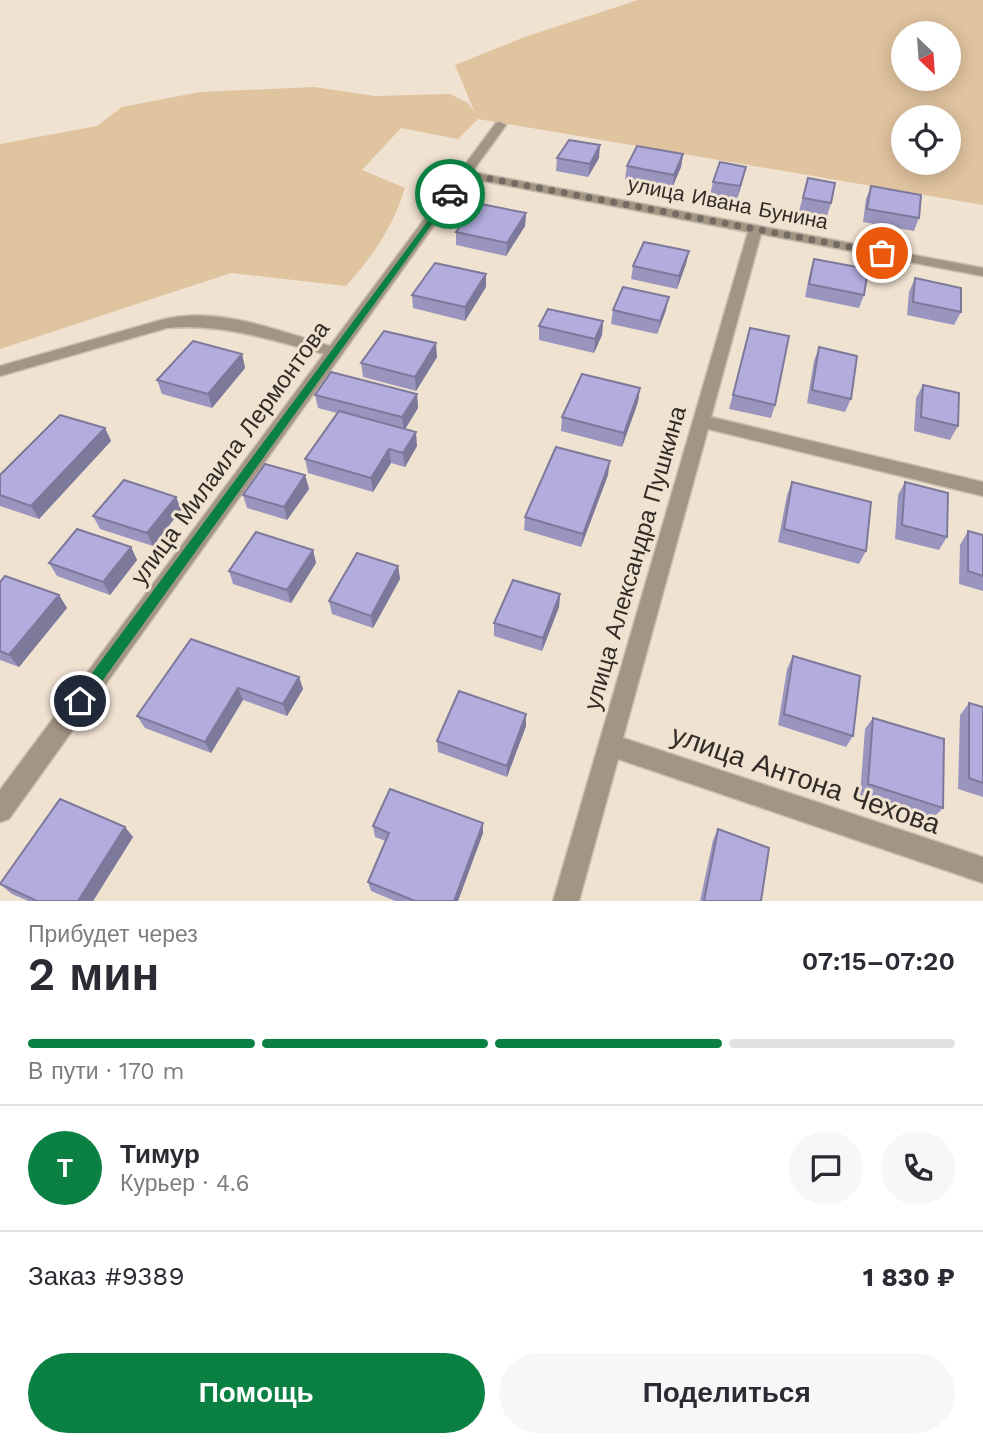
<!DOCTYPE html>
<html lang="ru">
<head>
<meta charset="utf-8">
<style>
	body { margin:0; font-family:"Work Sans",sans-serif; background:#f7f7f7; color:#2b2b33; height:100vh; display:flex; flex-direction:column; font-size:26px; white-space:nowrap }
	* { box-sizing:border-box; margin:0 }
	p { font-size:23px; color:#7c7c81 }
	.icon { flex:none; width:38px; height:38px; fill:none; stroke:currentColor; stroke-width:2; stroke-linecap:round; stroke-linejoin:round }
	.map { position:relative; height:901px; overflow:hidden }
	.details { display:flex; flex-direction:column; background:#fff; flex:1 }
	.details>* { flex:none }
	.needle { width:46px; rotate:155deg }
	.fabs { position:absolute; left:891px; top:21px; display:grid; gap:14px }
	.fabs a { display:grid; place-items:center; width:70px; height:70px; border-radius:50%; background:#fff; box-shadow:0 4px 18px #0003; font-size:35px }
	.pin { position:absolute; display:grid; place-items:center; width:60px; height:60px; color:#fff; margin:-30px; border:4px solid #fff; border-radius:50%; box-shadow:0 2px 7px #0007 }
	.courier { position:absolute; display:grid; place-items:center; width:70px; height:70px; margin:-35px; border:5px solid #0b8043; border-radius:50%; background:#fff; color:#222; box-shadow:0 2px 9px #0007 }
	.head em { font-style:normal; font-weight:600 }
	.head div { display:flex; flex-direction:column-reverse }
	.head { display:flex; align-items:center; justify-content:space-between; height:119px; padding:0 28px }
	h1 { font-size:46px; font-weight:600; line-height:52px }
	.bar { display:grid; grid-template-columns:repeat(4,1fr); gap:10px 7px; align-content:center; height:84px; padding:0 28px }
	.bar i { height:9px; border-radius:5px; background:#e1e1e2 }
	.bar .active { background:#0b8043 }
	.bar p { grid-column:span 4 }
	.line { display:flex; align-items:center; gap:18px; padding:0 28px; border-top:2px solid #e1e1e2 }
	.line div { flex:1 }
	.round { display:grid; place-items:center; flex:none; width:74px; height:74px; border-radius:37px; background:#f7f7f7 }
	.primary-button { display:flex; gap:14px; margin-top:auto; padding:14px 28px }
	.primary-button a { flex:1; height:80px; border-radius:42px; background:#0b8043; color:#fff; font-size:28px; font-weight:600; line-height:80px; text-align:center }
	.primary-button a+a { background:#f7f7f7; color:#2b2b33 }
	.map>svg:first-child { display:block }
</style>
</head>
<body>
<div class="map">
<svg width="983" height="901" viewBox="0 0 983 901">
	<rect width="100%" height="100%" fill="#f0e2d1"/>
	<!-- green -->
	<path fill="#e0c39f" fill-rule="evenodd" d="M638,0h345v205l-505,-86 -20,20 -57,-11 -39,42 43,18c-12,39 -32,68 -59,98l-115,-13 -231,76v-205l97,-18 25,-19 78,-15 114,-5 61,9 75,-2 18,9 7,10 -20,-48 70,-28zM903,33h45v46h-45zM903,117h45v46h-45z"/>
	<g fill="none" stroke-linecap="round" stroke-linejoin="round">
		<!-- minor casing -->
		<g stroke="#cabeaf" stroke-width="3">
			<path id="minor" d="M500,122l6,3 -34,47 511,96v8l-222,-42 -50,183 272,65v14l-275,-67 -85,309 360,119v26l-365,-124 -39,142h-26l195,-669 -280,-54 -459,641 -9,3v-32l324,-436c-53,-14 -102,-31 -157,-26l-167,48v-10l161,-46c55,-15 117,11 169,26l166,-223z"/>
		</g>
		<!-- minor -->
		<use href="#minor" fill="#a39583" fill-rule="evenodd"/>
	</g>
	<!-- wall -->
	<path fill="#9995be" d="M683,154l-2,13 -9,21 -47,-9 2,-13z
		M557,158h42l-11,19 -32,-6z
		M808,178l23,25 -4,13 -28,-5z
		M743,180l-6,19 -27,-4 3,-13z
		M871,186l48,32 -5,13 -51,-9 3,-23z
		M526,213l-1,13 -19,30 -50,-11v-13z
		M689,251l-3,13 -9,25 -46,-10 2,-13z
		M814,259l50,36 -5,13 -54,-11 5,-25z
		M915,278l46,34 -7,13 -47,-10 2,-23z
		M486,287l-21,34 -52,-13 -1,-13z
		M613,310h53l-9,24 -46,-10z
		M603,321l-1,14 -8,18 -55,-13v-14z
		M750,328l25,77 -4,13 -42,-9z
		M819,347l32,52 -6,13 -38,-9 7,-42z
		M242,354l3,14 -33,40 -50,-14 -5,-14z
		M437,357l-21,34 -53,-14 -2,-14z
		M923,385l35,41 -8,14 -36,-9 2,-33z
		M640,388l-2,14 -16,45 -61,-16 1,-14z
		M417,394l1,14 -13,21 12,17 -12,21 -14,-4 -18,29 -65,-19 -3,-14 32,-46 -19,-5 -3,-13z
		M105,428l6,13 -72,78 -39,-13v-31z
		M305,475l4,14 -22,31 -40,-12 -4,-13z
		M608,475l-27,72 -57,-17 1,-13z
		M792,482l74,69 -7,13 -81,-22 9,-47z
		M905,482l42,55 -8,13 -44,-11 3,-44z
		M176,497l5,13 -28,36 -53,-17 -7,-13z
		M968,531l15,4v56l-24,-7 1,-39z
		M131,547l6,13 -27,35 -53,-19 -8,-13z
		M313,550l3,13 -25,40 -58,-19 -4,-13z
		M398,566l2,13 -27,49 -41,-14 -3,-13z
		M0,582l59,13 8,13 -48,59 -19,-7z
		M560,594l-1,13 -17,44 -48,-15v-13z
		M191,639l108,38 4,12 -16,27 -44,-16 -32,53 -66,-25 -8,-12z
		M793,656l60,80 -7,11 -68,-22 9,-56z
		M969,703l14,4v90l-25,-8 2,-74z
		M526,714v12l-19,51 -69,-25 -1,-11z
		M873,718l70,90 -10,10 -73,-23 5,-66z
		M373,826l110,7 -25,68h-63l-24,-10 -3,-9 18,-41 -11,-4z
		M125,827l8,10 -40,64h-65l-16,-7 -12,-10z
		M718,829l43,72h-61l13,-61z"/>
	<!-- shaded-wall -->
	<path fill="#7d799b" d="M600,145l-1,13 -11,19 2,-13z
		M683,154l-2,13 -9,21 2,-13z
		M746,167l-3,13 -6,19 3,-13z
		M526,213l-1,13 -19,30 1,-13z
		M689,251l-3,13 -9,25 2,-13z
		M486,274v13l-21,34v-14z
		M669,297l-3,13 -9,24 3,-13z
		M603,321l-1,14 -8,18 1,-14z
		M436,343l1,14 -21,34 -1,-14z
		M242,354l3,14 -33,40 -4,-14z
		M640,388l-2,14 -16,45 2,-14z
		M417,394l1,14 -14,23 -2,-14z
		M105,428l6,13 -72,78 -8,-13z
		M416,432l1,14 -12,21 -2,-14z
		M389,449l2,14 -18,29 -2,-14z
		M610,461l-2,14 -27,72 2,-13z
		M305,475l4,14 -22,31 -3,-13z
		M176,497l5,13 -28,36 -6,-13z
		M131,547l6,13 -27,35 -7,-13z
		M313,550l3,13 -25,40 -4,-13z
		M398,566l2,13 -27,49 -2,-12z
		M560,594l-1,13 -17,44 1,-13z
		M59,595l8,13 -48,59 -10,-12z
		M299,677l4,12 -16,27 -4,-12z
		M238,688l5,12 -32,53 -6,-11z
		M526,714v12l-19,51v-11z
		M483,823v10l-25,68h-4z
		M125,827l8,10 -40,64h-15z"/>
	<!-- building -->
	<path fill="#b2addd" stroke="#7d799b" stroke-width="2" d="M569,140l31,5 -10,19 -33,-6z
		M637,146l46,8 -9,21 -47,-9z
		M720,162l26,5 -6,19 -27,-4z
		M808,178l27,5 -4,20 -28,-5z
		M871,186l50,9 -2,23 -52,-9z
		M476,203l50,10 -19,30 -51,-11z
		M644,242l45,9 -10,25 -46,-10z
		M814,259l54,10 -4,26 -55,-11z
		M435,263l51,11 -21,33 -53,-12z
		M915,278l46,10v24l-48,-10z
		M623,287l46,10 -9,24 -47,-11z
		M548,309l55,12 -8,18 -56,-13z
		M750,328l39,8 -14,69 -42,-10z
		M384,331l52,12 -21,34 -54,-14z
		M193,341l49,13 -34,40 -51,-14z
		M819,347l38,9 -6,43 -39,-9z
		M331,372l86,22 -15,23 -87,-22z
		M582,374l58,14 -16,45 -62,-16z
		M923,385l36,8 -1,33 -37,-9z
		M339,411l77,21 -13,21 -14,-4 -18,29 -66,-19z
		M60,415l45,13 -74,78 -31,-11v-20z
		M556,447l54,14 -27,73 -58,-17z
		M265,464l40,11 -21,32 -41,-12z
		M124,480l52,17 -29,36 -54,-17z
		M792,482l79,20 -5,49 -82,-22z
		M905,482l43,11 -1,44 -45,-12z
		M77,529l54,18 -28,35 -54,-19z
		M968,531l15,4v41l-15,-5z
		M256,532l57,18 -26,40 -58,-19z
		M357,553l41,13 -27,50 -42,-15z
		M5,576l54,19 -50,60 -9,-4v-69z
		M513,580l47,14 -17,44 -49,-15z
		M191,639l108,38 -16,27 -45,-16 -33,54 -68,-26z
		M793,656l67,20 -7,60 -69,-22z
		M459,691l67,23 -19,52 -70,-25z
		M969,703l14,4v76l-14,-5z
		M873,718l71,21 -1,69 -75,-24z
		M390,789l93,34 -29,78h-39l-47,-19 21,-49 -16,-7z
		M60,799l65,28 -47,74h-41l-37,-17z
		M718,829l51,19 -8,53h-57z"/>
	<!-- route -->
	<path fill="#0b8043" d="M450,191l3,4 -368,510h-10v-9z"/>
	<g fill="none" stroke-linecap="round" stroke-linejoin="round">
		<!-- done -->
		<path stroke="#746c62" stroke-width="7" stroke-dasharray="0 12.6" d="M450,194l15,-20 417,79"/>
	</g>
	<g text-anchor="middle" stroke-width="6" stroke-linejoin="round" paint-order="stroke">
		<!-- far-street labels -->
		<g font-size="21" fill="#322c26" stroke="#f0e2d1">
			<text transform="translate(728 203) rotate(11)" y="7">улица Ивана Бунина</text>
		</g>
		<!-- street labels -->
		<g font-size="24" fill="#322c26" stroke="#f0e2d1">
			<text transform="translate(230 453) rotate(-54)" y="8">улица Милаила Лермонтова</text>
			<text transform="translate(635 558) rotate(-74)" y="8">улица Александра Пушкина</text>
		</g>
		<!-- near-street labels -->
		<g font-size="28" fill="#322c26" stroke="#f0e2d1">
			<text transform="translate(806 779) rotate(19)" y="10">улица Антона Чехова</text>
		</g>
	</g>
</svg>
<div class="fabs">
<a><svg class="needle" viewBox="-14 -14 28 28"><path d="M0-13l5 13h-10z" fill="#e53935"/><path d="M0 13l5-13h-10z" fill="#7c7c81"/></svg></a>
<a><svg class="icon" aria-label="locate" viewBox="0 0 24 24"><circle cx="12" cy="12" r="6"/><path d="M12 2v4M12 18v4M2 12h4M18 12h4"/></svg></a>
</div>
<div class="pin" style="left:882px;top:253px;background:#ea580c"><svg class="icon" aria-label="bag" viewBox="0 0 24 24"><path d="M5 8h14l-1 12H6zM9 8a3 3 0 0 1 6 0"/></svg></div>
<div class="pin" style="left:80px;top:701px;background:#1f2937"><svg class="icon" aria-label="home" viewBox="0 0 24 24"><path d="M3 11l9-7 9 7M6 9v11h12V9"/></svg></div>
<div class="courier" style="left:450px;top:194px"><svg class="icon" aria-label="car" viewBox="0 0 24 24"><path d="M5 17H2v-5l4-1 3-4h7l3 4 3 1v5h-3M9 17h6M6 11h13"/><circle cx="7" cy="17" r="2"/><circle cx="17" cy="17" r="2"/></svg></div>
</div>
<section class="details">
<div class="head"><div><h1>2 мин</h1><p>Прибудет через</p></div><em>07:15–07:20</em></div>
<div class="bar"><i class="active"></i><i class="active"></i><i class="active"></i><i></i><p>В пути · 170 m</p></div>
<div class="line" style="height:126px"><b class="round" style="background:#0b8043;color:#fff">Т</b><div><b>Тимур</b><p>Курьер · 4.6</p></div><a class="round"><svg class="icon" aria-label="chat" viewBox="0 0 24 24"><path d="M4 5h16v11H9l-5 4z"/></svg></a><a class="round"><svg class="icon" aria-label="phone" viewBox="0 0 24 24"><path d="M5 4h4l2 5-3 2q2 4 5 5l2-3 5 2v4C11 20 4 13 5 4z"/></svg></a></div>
<div class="line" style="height:91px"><div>Заказ #9389</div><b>1 830 ₽</b></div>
<div class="primary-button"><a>Помощь</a><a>Поделиться</a></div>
</section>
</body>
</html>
